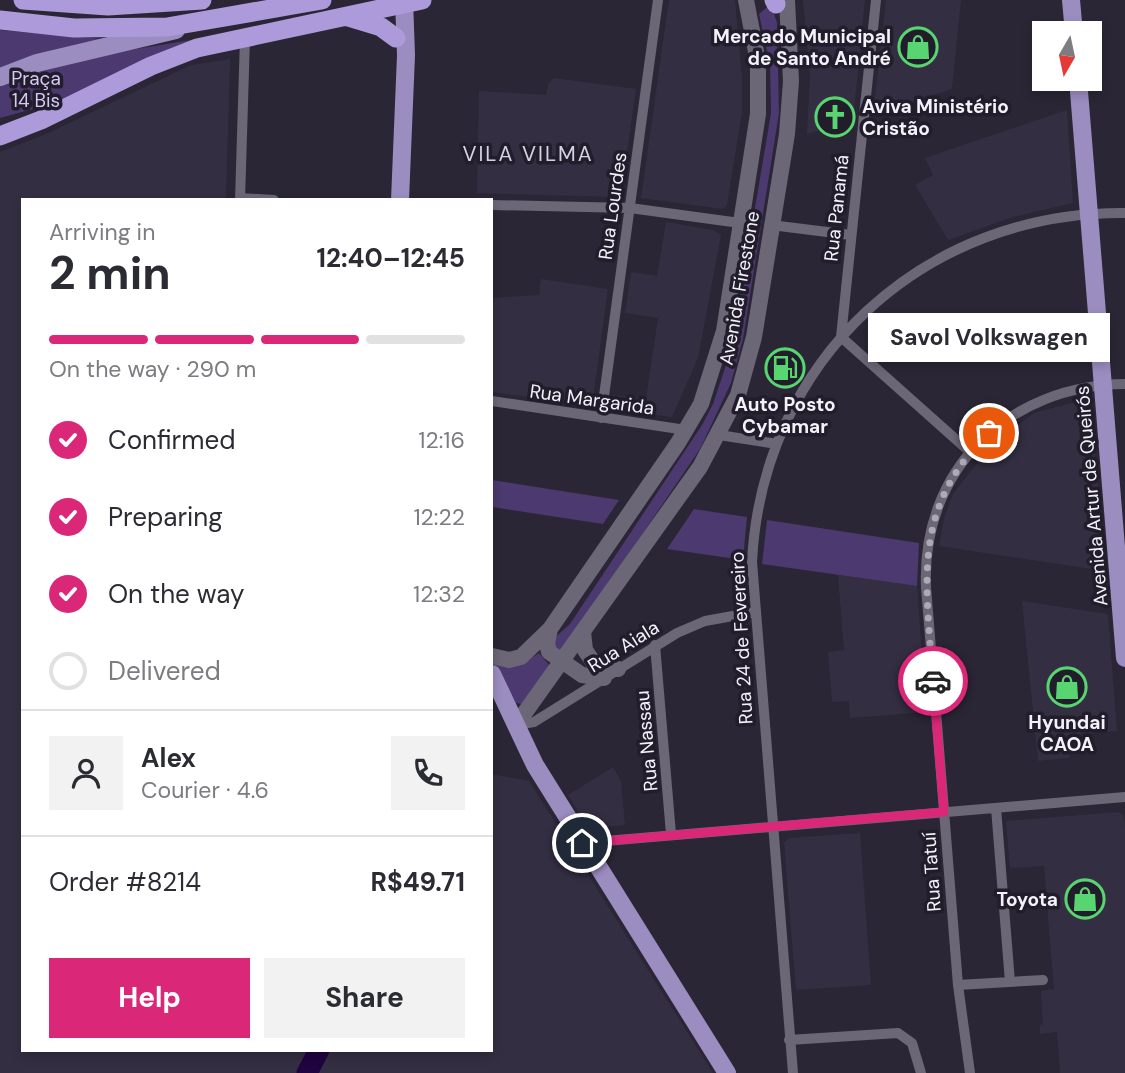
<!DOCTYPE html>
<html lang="en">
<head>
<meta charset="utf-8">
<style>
	body { margin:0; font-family:"DM Sans",sans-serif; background:#f2f2f3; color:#2b2b33; height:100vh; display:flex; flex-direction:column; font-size:26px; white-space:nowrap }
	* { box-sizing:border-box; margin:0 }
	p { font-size:23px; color:#7c7c81 }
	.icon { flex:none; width:38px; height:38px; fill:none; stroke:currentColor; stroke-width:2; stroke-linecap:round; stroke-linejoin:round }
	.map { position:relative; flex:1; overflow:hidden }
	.sheet { position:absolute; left:21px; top:198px; width:472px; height:854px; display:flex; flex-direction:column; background:#fff; border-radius:0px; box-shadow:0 4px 10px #0003 }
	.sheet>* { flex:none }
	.needle { width:46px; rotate:189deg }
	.tools { position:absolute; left:1032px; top:21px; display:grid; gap:14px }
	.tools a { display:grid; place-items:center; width:70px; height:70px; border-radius:0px; background:#fff; box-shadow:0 4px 10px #0003; font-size:35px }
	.pin { position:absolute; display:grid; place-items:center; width:60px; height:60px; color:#fff; margin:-30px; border:4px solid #fff; border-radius:50%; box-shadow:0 2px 7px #0007 }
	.courier { position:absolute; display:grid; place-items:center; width:70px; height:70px; margin:-35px; border:5px solid #db2777; border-radius:50%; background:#fff; color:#222; box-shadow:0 2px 9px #0007 }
	.bubble { position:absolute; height:49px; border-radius:0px; background:#fff; box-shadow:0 4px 10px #0003; font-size:23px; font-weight:700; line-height:49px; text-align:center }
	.head em { font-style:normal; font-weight:700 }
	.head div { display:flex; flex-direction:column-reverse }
	.head { display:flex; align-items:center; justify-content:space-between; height:119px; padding:0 28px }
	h1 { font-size:46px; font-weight:700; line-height:52px }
	.bar { display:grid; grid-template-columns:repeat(4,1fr); gap:10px 7px; align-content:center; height:84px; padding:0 28px }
	.bar i { height:9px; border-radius:5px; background:#e1e1e2 }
	.bar .selected { background:#db2777 }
	.bar p { grid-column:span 4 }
	.line { display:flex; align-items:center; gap:18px; padding:0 28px; border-top:2px solid #e1e1e2 }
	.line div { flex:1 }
	.round { display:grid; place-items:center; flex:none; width:74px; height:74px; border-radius:0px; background:#f2f2f3 }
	ol { padding:0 28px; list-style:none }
	li { display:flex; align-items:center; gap:21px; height:77px }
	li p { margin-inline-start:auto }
	li .icon { padding:7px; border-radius:50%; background:#db2777; color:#fff; stroke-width:4 }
	li:last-child { color:#7c7c81 }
	li i { width:38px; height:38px; border:4px solid #e1e1e2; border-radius:50% }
	.primary-button { display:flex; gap:14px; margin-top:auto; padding:14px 28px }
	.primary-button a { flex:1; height:80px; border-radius:0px; background:#db2777; color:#fff; font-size:28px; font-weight:700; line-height:80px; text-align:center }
	.primary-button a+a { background:#f2f2f3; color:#2b2b33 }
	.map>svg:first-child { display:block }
</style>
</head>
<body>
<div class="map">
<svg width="1125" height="1073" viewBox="0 0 1125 1073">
	<rect width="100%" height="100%" fill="#2a2635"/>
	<!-- built -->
	<path fill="#342e42" d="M669,0h66l7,79v33l-15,93 -4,4 -82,-11z
		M803,0h62l-12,120 -46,14 3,-58z
		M886,0h75l-9,89 -79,25z
		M230,59l-4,140 -203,1v850h469v-276l37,7 184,292h-713v-921l44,-17 147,-70z
		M554,78l82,11 -15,104 -5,4 -139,-4 2,-102 67,4 2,-11z
		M1067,110l6,93 -60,14 -65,23 -33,-55 18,-10 -8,-17z
		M666,222l47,8 8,5 -23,123 -26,59 -61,-8 2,-14 33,4 12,-81 -33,-5 6,-41 26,4z
		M541,279l67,10 -16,117 -100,-14v-94l47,-3z
		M1090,398l15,173 -166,-25 5,-28 9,-24 38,-49 43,-32z
		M838,575l79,11 9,126 -76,6 -1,-17 -17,1 -4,-50 16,-2z
		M1022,601l86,13 9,117 -50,4 2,23 -31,3z
		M613,767l8,14 4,44 -36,3 -21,-33z
		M1119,812l5,4 1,10v247h-65l-3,-41 -17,2v-9l3,-1 -2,-33 13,-2 -10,-123 -34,2 -4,-47z
		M860,833l11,152 -75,5 -12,-148 6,-4z"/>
	<!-- green -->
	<path fill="#4b396f" d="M767,7l5,2 5,13 2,91 -36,226 -12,44 -31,66 -139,205 -10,-13 19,-17 132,-199 11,-21 18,-54 40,-237 -1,-49 -11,-50z
		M0,30l114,10 -114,32z
		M222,35l-167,68 -55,15v-38l92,-24z
		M492,480l127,20 -16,24 -111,-17z
		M694,509l53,8 -4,43 -76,-11z
		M767,520l152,23 -2,43 -155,-22z
		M539,653l11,13 -28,38 -6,-1 -23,-39 28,1z"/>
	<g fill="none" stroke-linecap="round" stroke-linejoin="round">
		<!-- river -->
		<path stroke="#1f043f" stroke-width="21" d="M307,1073l12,-23"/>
		<!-- minor -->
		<path stroke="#6b6777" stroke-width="10" d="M876,0l-35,337 129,115
			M240,198l34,2
			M240,200l5,-162
			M492,205l138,3 110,15
			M771,225l80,10
			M492,401l194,29
			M601,418l57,-418
			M719,435l58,9
			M655,645l16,189
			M516,725l18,-3 143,-89 28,-12 50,-9
			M996,808l14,174
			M582,843l543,-46
			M958,985l85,-5
			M789,1040l109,-7 14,10 9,30
			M793,1073l-41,-511c10,-202 172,-351 373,-349
			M970,1073l-12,-88 -32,-398c-5,-118 83,-202 199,-203"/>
		<!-- secondary -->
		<path stroke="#6b6777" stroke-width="16" d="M550,629l-3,14 2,9 33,23 22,3
			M583,632l2,18 8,12 25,7
			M492,656l17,4 12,-3 29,-28 128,-186 23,-39 23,-73 34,-217v-52l-12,-62
			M516,725l184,-258 38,-72 16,-58 33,-203 4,-53 -4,-81"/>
		<!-- primary -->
		<path stroke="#9c8dc1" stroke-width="18" d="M1071,0l3,33
			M0,77l37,-14 139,-33
			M1078,79l47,579
			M400,200l6,-145 -2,-55
			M492,674l43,91 192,308"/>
		<!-- trunk -->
		<path stroke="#ac9ada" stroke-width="19" d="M23,0l85,6 94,-6
			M774,0l2,4
			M348,17l33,10 15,11
			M0,20l74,8 93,-1 155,-27
			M0,136l41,-16 110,-54 46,-18 225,-48"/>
	</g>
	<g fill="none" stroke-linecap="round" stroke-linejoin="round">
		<!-- done -->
		<path stroke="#adaab6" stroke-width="7" stroke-dasharray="0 12.6" d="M933,681c-7,-99 -22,-173 56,-248"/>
		<!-- route -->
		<path stroke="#db2777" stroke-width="9" d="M582,843l362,-31 -11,-131"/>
	</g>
	<!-- icons -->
	<defs>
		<g id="shop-ring" transform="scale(2.0125)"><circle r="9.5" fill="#211d2b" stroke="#58d570" stroke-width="1.5"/><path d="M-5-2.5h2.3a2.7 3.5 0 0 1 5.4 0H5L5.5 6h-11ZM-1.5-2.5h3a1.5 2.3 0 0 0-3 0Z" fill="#58d570"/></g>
		<g id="church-ring" transform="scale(2.0125)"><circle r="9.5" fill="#211d2b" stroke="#58d570" stroke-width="1.5"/><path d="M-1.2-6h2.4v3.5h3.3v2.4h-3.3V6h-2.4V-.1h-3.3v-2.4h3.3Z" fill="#58d570"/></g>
		<g id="fuel-ring" transform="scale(2.0125)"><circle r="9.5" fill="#211d2b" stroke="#58d570" stroke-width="1.5"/><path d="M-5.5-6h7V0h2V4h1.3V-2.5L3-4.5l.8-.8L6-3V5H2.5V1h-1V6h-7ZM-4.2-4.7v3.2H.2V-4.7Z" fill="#58d570"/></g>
	</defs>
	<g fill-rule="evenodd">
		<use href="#shop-ring" x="918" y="47"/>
		<use href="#church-ring" x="835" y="117"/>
		<use href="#fuel-ring" x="785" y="368"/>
		<use href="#shop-ring" x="1067" y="687"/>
		<use href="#shop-ring" x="1085" y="899"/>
	</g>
	<g text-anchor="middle" stroke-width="7" stroke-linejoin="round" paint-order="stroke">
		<!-- poi labels -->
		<g font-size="19" font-weight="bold" fill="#f4f1fb" stroke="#211d2b" text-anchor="end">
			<text x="891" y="43">Mercado Municipal<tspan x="891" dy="22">de Santo André</tspan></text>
			<text x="862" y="113" text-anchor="start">Aviva Ministério<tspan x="862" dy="22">Cristão</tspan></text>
			<text x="785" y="411" text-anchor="middle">Auto Posto<tspan x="785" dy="22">Cybamar</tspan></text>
			<text x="1067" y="729" text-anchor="middle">Hyundai<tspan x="1067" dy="22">CAOA</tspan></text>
			<text x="1058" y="906">Toyota</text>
		</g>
		<!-- park labels -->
		<g font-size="19" fill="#d5c9f6" stroke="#211d2b">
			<text x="36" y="85">Praça<tspan x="36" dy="22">14 Bis</tspan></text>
		</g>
		<!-- street labels -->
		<g font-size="19" fill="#f4f1fb" stroke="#211d2b">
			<text transform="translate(612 206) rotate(-82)" y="7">Rua Lourdes</text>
			<text transform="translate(836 208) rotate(-84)" y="7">Rua Panamá</text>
			<text transform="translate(739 288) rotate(-80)" y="7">Avenida Firestone</text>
			<text transform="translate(592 399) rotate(8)" y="7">Rua Margarida</text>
			<text transform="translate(1091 496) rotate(-95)" y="7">Avenida Artur de Queirós</text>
			<text transform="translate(741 638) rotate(-93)" y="7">Rua 24 de Fevereiro</text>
			<text transform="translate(623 646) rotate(-32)" y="7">Rua Aiala</text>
			<text transform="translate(646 741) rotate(-95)" y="7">Rua Nassau</text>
			<text transform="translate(931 872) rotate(-94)" y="7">Rua Tatuí</text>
		</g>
		<!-- neighbourhood labels -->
		<g font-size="21" letter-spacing="2" fill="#d6d1e4" stroke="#211d2b">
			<text x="528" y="161">VILA VILMA</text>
		</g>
	</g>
</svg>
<div class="tools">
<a><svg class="needle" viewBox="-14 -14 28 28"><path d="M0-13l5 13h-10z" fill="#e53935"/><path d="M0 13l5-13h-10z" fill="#7c7c81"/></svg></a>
</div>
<div class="pin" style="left:989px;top:433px;background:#ea580c"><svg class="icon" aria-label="bag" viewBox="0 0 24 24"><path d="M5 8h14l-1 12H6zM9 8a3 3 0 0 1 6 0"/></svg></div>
<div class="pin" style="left:582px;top:843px;background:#1f2937"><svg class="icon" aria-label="home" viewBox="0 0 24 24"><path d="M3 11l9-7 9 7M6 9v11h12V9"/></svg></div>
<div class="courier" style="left:933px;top:681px"><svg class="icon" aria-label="car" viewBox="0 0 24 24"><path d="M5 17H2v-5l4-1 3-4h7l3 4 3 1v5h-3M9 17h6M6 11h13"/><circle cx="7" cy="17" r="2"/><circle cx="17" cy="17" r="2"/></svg></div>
<div class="bubble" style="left:868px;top:313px;width:242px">Savol Volkswagen</div>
<section class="sheet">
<div class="head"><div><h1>2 min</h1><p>Arriving in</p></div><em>12:40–12:45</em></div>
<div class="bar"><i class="selected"></i><i class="selected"></i><i class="selected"></i><i></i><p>On the way · 290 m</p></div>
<ol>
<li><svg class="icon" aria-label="check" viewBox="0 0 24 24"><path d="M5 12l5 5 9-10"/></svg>Confirmed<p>12:16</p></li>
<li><svg class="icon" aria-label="check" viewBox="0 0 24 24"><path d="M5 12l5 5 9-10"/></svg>Preparing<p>12:22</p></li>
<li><svg class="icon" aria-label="check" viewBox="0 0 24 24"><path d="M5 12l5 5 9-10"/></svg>On the way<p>12:32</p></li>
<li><i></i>Delivered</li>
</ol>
<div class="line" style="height:126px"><a class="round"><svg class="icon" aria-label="person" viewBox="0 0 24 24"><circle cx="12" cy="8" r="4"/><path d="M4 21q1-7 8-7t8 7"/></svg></a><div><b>Alex</b><p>Courier · 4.6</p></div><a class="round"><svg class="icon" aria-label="phone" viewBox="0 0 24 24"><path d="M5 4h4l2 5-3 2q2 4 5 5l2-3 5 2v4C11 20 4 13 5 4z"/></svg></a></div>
<div class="line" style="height:91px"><div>Order #8214</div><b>R$49.71</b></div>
<div class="primary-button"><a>Help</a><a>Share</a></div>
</section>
</div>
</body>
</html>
